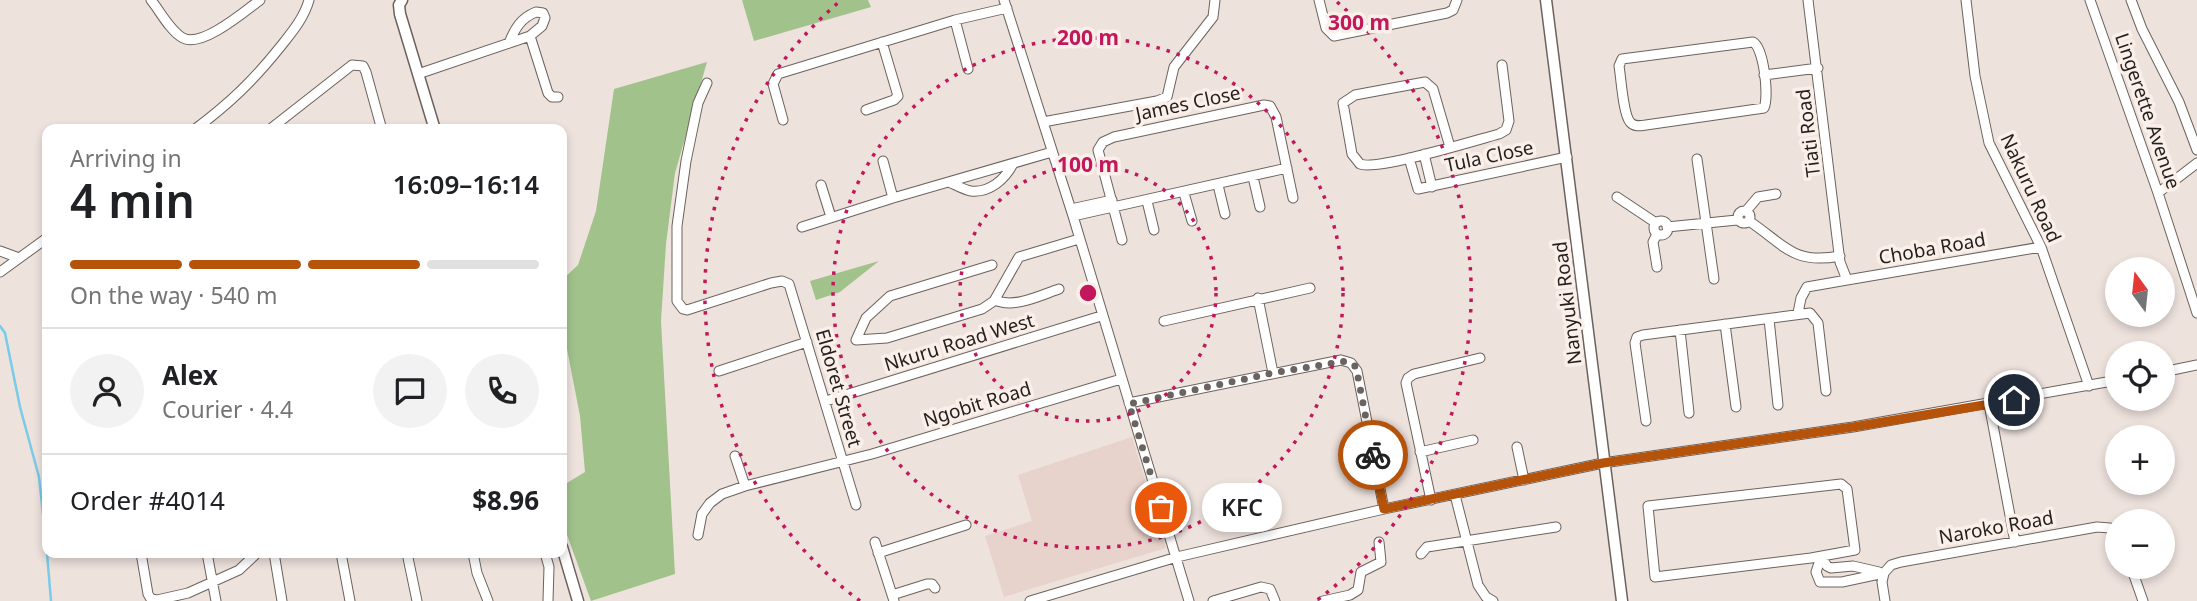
<!DOCTYPE html>
<html lang="en">
<head>
<meta charset="utf-8">
<style>
	body { margin:0; font-family:"Noto Sans",sans-serif; background:#f2f2f2; color:#202124; height:100vh; display:flex; flex-direction:column; font-size:26px; white-space:nowrap }
	* { box-sizing:border-box; margin:0 }
	p { font-size:23px; color:#757577 }
	.icon { flex:none; width:38px; height:38px; fill:none; stroke:currentColor; stroke-width:2; stroke-linecap:round; stroke-linejoin:round }
	.map { position:relative; flex:1; overflow:hidden }
	.side { position:absolute; left:42px; top:124px; width:525px; height:434px; display:flex; flex-direction:column; background:#fff; border-radius:14px; box-shadow:0 4px 10px #0003 }
	.side>* { flex:none }
	.needle { width:46px; rotate:345deg }
	.buttons { position:absolute; left:2105px; top:257px; display:grid; gap:14px }
	.buttons a { display:grid; place-items:center; width:70px; height:70px; border-radius:50%; background:#fff; box-shadow:0 4px 10px #0003; font-size:35px }
	.pin { position:absolute; display:grid; place-items:center; width:60px; height:60px; color:#fff; margin:-30px; border:4px solid #fff; border-radius:50%; box-shadow:0 2px 7px #0007 }
	.courier { position:absolute; display:grid; place-items:center; width:70px; height:70px; margin:-35px; border:5px solid #b45309; border-radius:50%; background:#fff; color:#222; box-shadow:0 2px 9px #0007 }
	.bubble { position:absolute; height:49px; border-radius:24px; background:#fff; box-shadow:0 4px 10px #0003; font-size:23px; font-weight:600; line-height:49px; text-align:center }
	.headline em { font-style:normal; font-weight:600 }
	.headline div { display:flex; flex-direction:column-reverse }
	.headline { display:flex; align-items:center; justify-content:space-between; height:119px; padding:0 28px }
	h1 { font-size:46px; font-weight:600; line-height:52px }
	.bar { display:grid; grid-template-columns:repeat(4,1fr); gap:10px 7px; align-content:center; height:84px; padding:0 28px }
	.bar i { height:9px; border-radius:5px; background:#e0e0e0 }
	.bar .active { background:#b45309 }
	.bar p { grid-column:span 4 }
	.line { display:flex; align-items:center; gap:18px; padding:0 28px; border-top:2px solid #e0e0e0 }
	.line div { flex:1 }
	.round { display:grid; place-items:center; flex:none; width:74px; height:74px; border-radius:37px; background:#f2f2f2 }
	.map>svg:first-child { display:block }
</style>
</head>
<body>
<div class="map">
<svg width="2197" height="601" viewBox="0 0 2197 601">
	<rect width="100%" height="100%" fill="#eee2dd"/>
	<!-- built -->
	<path fill="#e7d3cb" d="M1132,437l34,111 -162,49 -19,-61 47,-15 -14,-46z"/>
	<!-- green -->
	<path fill="#a2c28c" d="M742,0h126l3,7 -117,34z
		M707,62l-32,111 -9,71 -5,77 14,253 -84,27 -29,-80v-35l23,-14 -5,-56 -18,-93v-43l16,-15 18,-54 18,-122z
		M879,261l-39,31 -24,8 -6,-19z"/>
	<g fill="none" stroke-linecap="round" stroke-linejoin="round">
		<!-- stream -->
		<path stroke="#78cbe9" stroke-width="2.5" d="M0,326l5,7 15,74 19,70 8,74
			M47,553l4,48"/>
		<!-- minor casing -->
		<g stroke="#6c625d" stroke-width="11">
			<path id="minor" d="M151,0c9,11 19,31 32,38 19,10 62,-27 77,-38
				M1004,0l69,216 116,385
				M1319,0l7,28 8,8 113,-23 6,-3 4,-10
				M1808,0l32,262 7,18 194,-33
				M1966,0l9,76 14,67 52,104 48,139
				M2090,0l68,193 39,120
				M2131,0l11,29 37,73 18,48
				M955,20l13,49
				M530,36l18,57 4,4h6
				M1753,42c11,6 16,54 11,66l-118,17c-6,1 -12,2 -16,-3 -7,-8 -9,-45 -11,-56l3,-7z
				M418,74l112,-38 12,-10 3,-8 -2,-5 -7,-1c-15,6 -21,16 -27,31
				M1764,75l54,-7
				M707,83l-9,20 -12,58 -9,65v75l6,8 4,1 84,-27 11,-2 7,3 67,221
				M866,110l28,-10 4,-4 -16,-54
				M783,120l-10,-36 5,-10 177,-54 52,-12
				M1043,122l114,-21 10,-4 7,-30 39,-50 2,-17
				M194,130c36,-27 59,-49 87,-84 11,-14 23,-28 28,-46
				M269,130l83,-65 11,1 3,6 16,58
				M1450,147l-17,-58 -8,-7 -70,13 -12,8 9,51 8,10c17,7 116,-24 139,-30l7,-4 3,-9 -7,-56
				M1424,154l8,33
				M1409,158l9,31 149,-32
				M1697,159l17,120
				M883,161l10,37
				M1253,177l7,30
				M949,182c7,3 15,8 22,9 19,2 34,-12 42,-27
				M821,185l10,32
				M1218,185l7,29
				M1184,193l8,28
				M2158,193l39,-30
				M1617,197l39,26
				M1147,201l7,29
				M1071,209l41,-9
				M1738 217a6 6 0 1 1 12 0a6 6 0 1 1-12 0Z
				M1746,211l12,-14 18,-3
				M1073,216l214,-48
				M1749,221c36,24 44,44 91,35
				M1654 228a7 7 0 1 1 14 0a7 7 0 1 1-14 0Z
				M802,227l91,-29 159,-46
				M1667,227l70,-7
				M1657,234l-4,8 4,25
				M1122,240l-24,-90 5,-8 11,-5 150,-32 6,1 6,11 17,81
				M0,251l19,7
				M992,265l-102,31 -24,22 -10,22 31,-2 95,-29 12,-8 25,-44 60,-18
				M0,272l47,-34
				M1258,298l15,75
				M995,300c19,9 46,-5 64,-11
				M1798,313l3,-15 6,-11 40,-7
				M1769,319l9,86
				M1164,321l146,-33
				M1725,324l11,83
				M1680,330l9,83
				M719,371l88,-29
				M2163,372l34,-7
				M826,401l275,-85
				M1129,403l212,-43 10,3 6,8 27,138
				M1989,404l26,138
				M1646,421l-11,-78 2,-6 6,-2 167,-22 8,10 8,68
				M1517,447l7,33
				M1420,452l53,-12
				M735,456l10,30
				M1841,484l6,5 8,61 -44,8 -156,19 -7,-71z
				M1455,495l23,90 8,12 7,4
				M1431,500l-25,-117 2,-5 6,-4 66,-16
				M698,535l4,-21 8,-11 12,-9 23,-8 127,-32 249,-75
				M875,542l19,59
				M141,553l7,41 3,5 6,1 31,-7 51,-23 18,-17
				M207,553l9,48
				M274,553l8,48
				M341,553l9,48
				M407,553l10,48
				M473,553l4,20 11,28
				M545,553l4,14 -1,34
				M878,553l88,-28
				M1421,554l6,-7 129,-20
				M1821,557l-5,15 4,10h22l42,-9
				M1821,557l6,9 4,2 22,-2 26,6
				M2131,567l12,34
				M1884,573l7,-8 10,-3 196,-35 13,1 8,5
				M1884,573l-2,9 3,19
				M892,595l35,-11h5l3,4
				M1030,601l147,-44 207,-48 219,-46 250,-36 265,-47
				M1213,601l48,-14 9,2 5,12
				M1323,601l27,-6 8,-5 3,-18 20,-10 -2,-20"/>
		</g>
		<!-- tertiary casing -->
		<g stroke="#6c625d" stroke-width="13">
			<path id="tertiary" d="M402,0l-3,5 1,9 35,116
				M1546,0l76,601
				M562,547l16,54"/>
		</g>
		<!-- minor -->
		<use href="#minor" stroke="#fff" stroke-width="9"/>
		<!-- tertiary -->
		<use href="#tertiary" stroke="#fff" stroke-width="10"/>
	</g>
	<g fill="none" stroke-linecap="round" stroke-linejoin="round">
		<!-- done -->
		<path stroke="#6a6360" stroke-width="7" stroke-dasharray="0 12.6" d="M1161,508l-32,-104 144,-31 73,-12 9,5 2,6 16,83"/>
		<!-- route -->
		<path stroke="#b45309" stroke-width="9" d="M1373,455l11,54 219,-46 250,-36 161,-27"/>
	</g>
	<!-- distance rings -->
	<g fill="none" stroke="#c2185b" stroke-width="3.5" stroke-dasharray="3.5 7">
		<circle cx="1088" cy="293" r="128"/>
		<circle cx="1088" cy="293" r="255"/>
		<path d="M860 601A383 383 0 0 1 839 2M1337 2A383 383 0 0 1 1316 601"/>
	</g>
	<g text-anchor="middle" stroke-width="7" stroke-linejoin="round" paint-order="stroke">
		<!-- street labels -->
		<g font-size="19" fill="#231f1d" stroke="#fbefea">
			<text transform="translate(1188 103) rotate(-12)" y="7">James Close</text>
			<text transform="translate(2148 111) rotate(71)" y="7">Lingerette Avenue</text>
			<text transform="translate(1808 133) rotate(-97)" y="7">Tiati Road</text>
			<text transform="translate(1489 156) rotate(-12)" y="7">Tula Close</text>
			<text transform="translate(2031 188) rotate(65)" y="7">Nakuru Road</text>
			<text transform="translate(1932 248) rotate(-10)" y="7">Choba Road</text>
			<text transform="translate(1567 303) rotate(-97)" y="7">Nanyuki Road</text>
			<text transform="translate(959 342) rotate(-17)" y="7">Nkuru Road West</text>
			<text transform="translate(839 388) rotate(74)" y="7">Eldoret Street</text>
			<text transform="translate(977 404) rotate(-17)" y="7">Ngobit Road</text>
			<text transform="translate(1996 527) rotate(-10)" y="7">Naroko Road</text>
		</g>
	</g>
	<circle cx="1088" cy="293" r="10" fill="#c2185b" stroke="#fbefea" stroke-width="3.5"/>
	<g font-size="21" text-anchor="middle" font-weight="bold" fill="#c2185b" stroke="#fbefea" stroke-width="7" stroke-linejoin="round" paint-order="stroke">
		<text x="1359" y="30">300 m</text>
		<text x="1088" y="45">200 m</text>
		<text x="1088" y="172">100 m</text>
	</g>
</svg>
<div class="buttons">
<a><svg class="needle" viewBox="-14 -14 28 28"><path d="M0-13l5 13h-10z" fill="#e53935"/><path d="M0 13l5-13h-10z" fill="#757577"/></svg></a>
<a><svg class="icon" aria-label="locate" viewBox="0 0 24 24"><circle cx="12" cy="12" r="6"/><path d="M12 2v4M12 18v4M2 12h4M18 12h4"/></svg></a>
<a>+</a>
<a>−</a>
</div>
<div class="pin" style="left:1161px;top:508px;background:#ea580c"><svg class="icon" aria-label="bag" viewBox="0 0 24 24"><path d="M5 8h14l-1 12H6zM9 8a3 3 0 0 1 6 0"/></svg></div>
<div class="pin" style="left:2014px;top:400px;background:#1f2937"><svg class="icon" aria-label="home" viewBox="0 0 24 24"><path d="M3 11l9-7 9 7M6 9v11h12V9"/></svg></div>
<div class="courier" style="left:1373px;top:455px"><svg class="icon" aria-label="bike" viewBox="0 0 24 24"><circle cx="6" cy="16" r="4"/><circle cx="18" cy="16" r="4"/><path d="M6 16l4-8h5l3 8M10 8l3 8H6M13 5h3"/></svg></div>
<div class="bubble" style="left:1202px;top:483px;width:80px">KFC</div>
<section class="side">
<div class="headline"><div><h1>4 min</h1><p>Arriving in</p></div><em>16:09–16:14</em></div>
<div class="bar"><i class="active"></i><i class="active"></i><i class="active"></i><i></i><p>On the way · 540 m</p></div>
<div class="line" style="height:126px"><a class="round"><svg class="icon" aria-label="person" viewBox="0 0 24 24"><circle cx="12" cy="8" r="4"/><path d="M4 21q1-7 8-7t8 7"/></svg></a><div><b>Alex</b><p>Courier · 4.4</p></div><a class="round"><svg class="icon" aria-label="chat" viewBox="0 0 24 24"><path d="M4 5h16v11H9l-5 4z"/></svg></a><a class="round"><svg class="icon" aria-label="phone" viewBox="0 0 24 24"><path d="M5 4h4l2 5-3 2q2 4 5 5l2-3 5 2v4C11 20 4 13 5 4z"/></svg></a></div>
<div class="line" style="height:91px"><div>Order #4014</div><b>$8.96</b></div>
</section>
</div>
</body>
</html>
